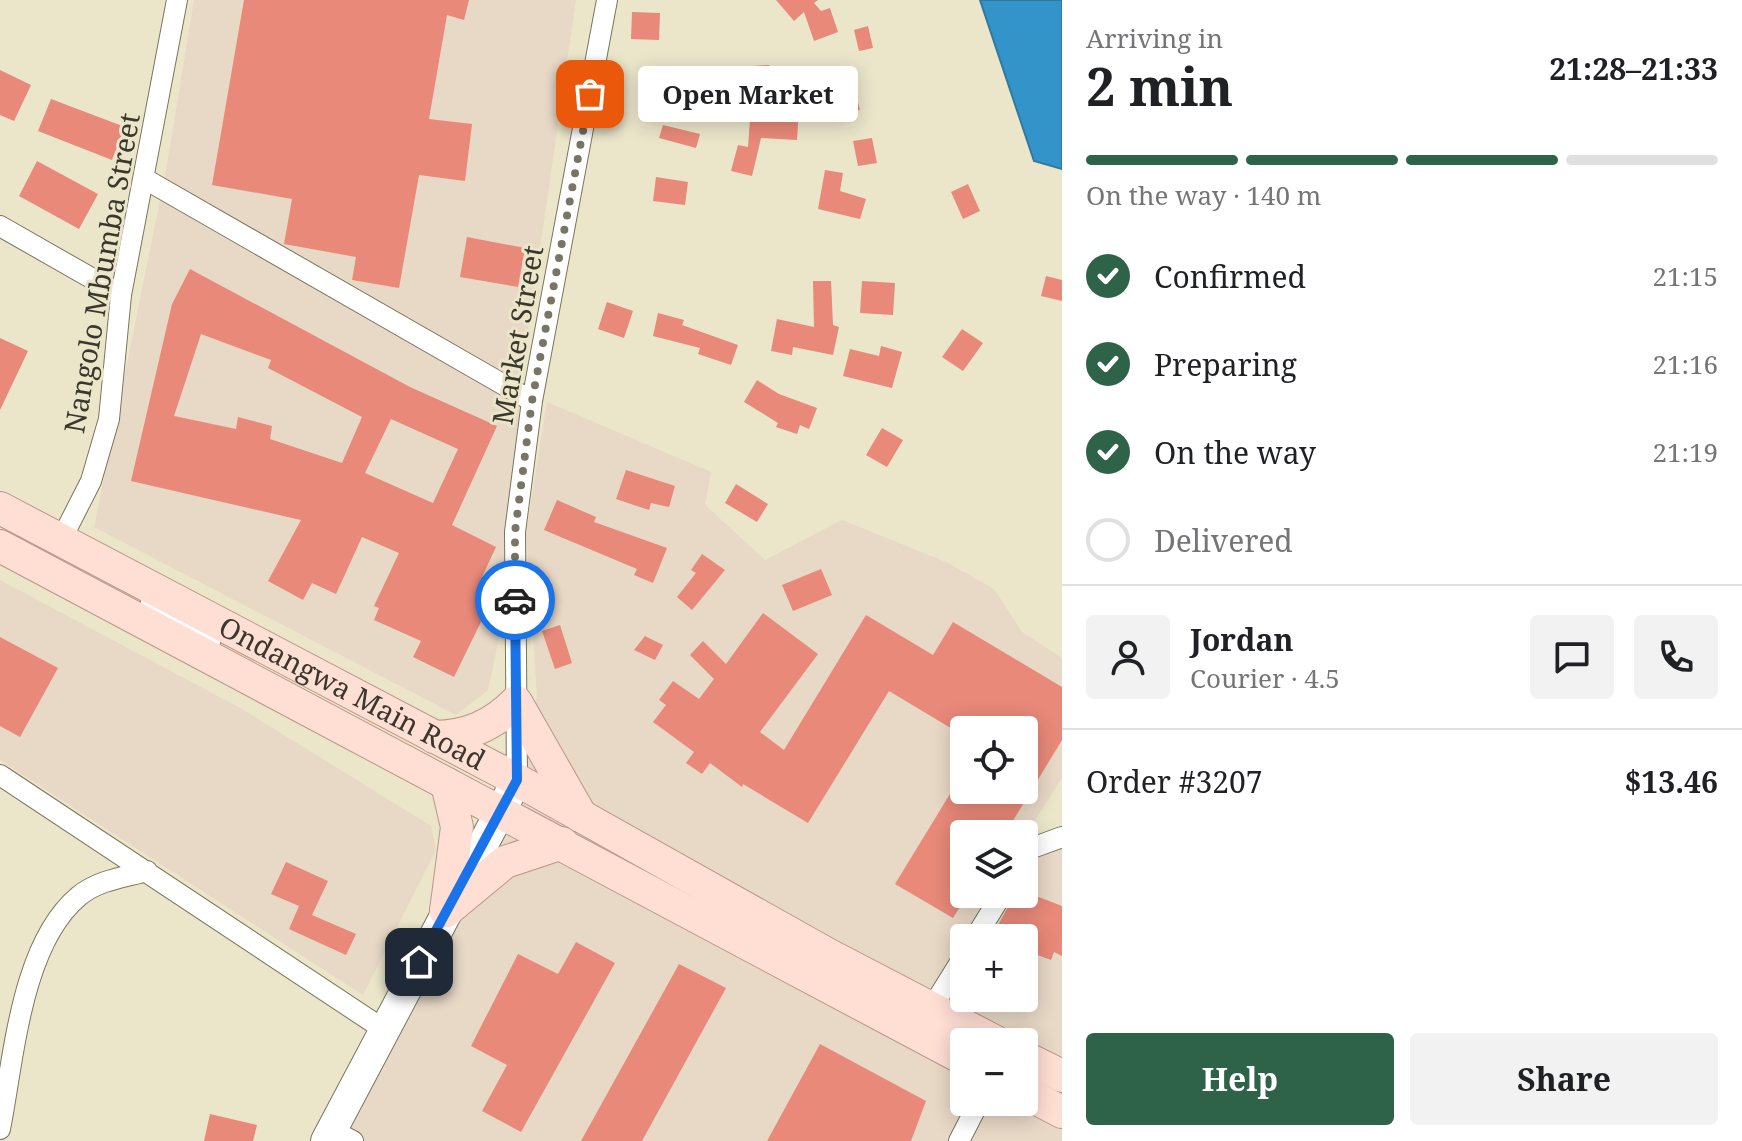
<!DOCTYPE html>
<html lang="en">
<head>
<meta charset="utf-8">
<style>
	body { margin:0; font-family:"Noto Serif",serif; background:#f2f2f2; color:#202124; height:100vh; display:flex; flex-direction:column; font-size:30px; white-space:nowrap }
	* { box-sizing:border-box; margin:0 }
	p { font-size:26px; color:#757577 }
	.icon { flex:none; width:44px; height:44px; fill:none; stroke:currentColor; stroke-width:2; stroke-linecap:round; stroke-linejoin:round }
	.map { position:relative; flex:1; overflow:hidden }
	.sheet { display:flex; flex-direction:column; background:#fff; width:680px }
	.sheet>* { flex:none }
	.controls { position:absolute; left:950px; top:716px; display:grid; gap:16px }
	.controls a { display:grid; place-items:center; width:88px; height:88px; border-radius:8px; background:#fff; box-shadow:0 4px 20px #0003; font-size:40px }
	.pin { position:absolute; display:grid; place-items:center; width:68px; height:68px; color:#fff; margin:-34px; border-radius:16px; box-shadow:0 4px 12px #0006 }
	.courier { position:absolute; display:grid; place-items:center; width:80px; height:80px; margin:-40px; border:6px solid #1a73e8; border-radius:50%; background:#fff; color:#222; box-shadow:0 2px 10px #0007 }
	.bubble { position:absolute; height:56px; border-radius:8px; background:#fff; box-shadow:0 4px 20px #0003; font-size:26px; font-weight:700; line-height:56px; text-align:center }
	.summary em { font-style:normal; font-weight:700 }
	.summary div { display:flex; flex-direction:column-reverse }
	.summary { display:flex; align-items:center; justify-content:space-between; height:136px; padding:0 24px }
	h1 { font-size:52px; font-weight:700; line-height:60px }
	.bar { display:grid; grid-template-columns:repeat(4,1fr); gap:12px 8px; align-content:center; height:96px; padding:0 24px }
	.bar i { height:10px; border-radius:6px; background:#e0e0e0 }
	.bar .on { background:#2f6349 }
	.bar p { grid-column:span 4 }
	.line { display:flex; align-items:center; gap:20px; padding:0 24px; border-top:2px solid #e0e0e0 }
	.line div { flex:1 }
	.round { display:grid; place-items:center; flex:none; width:84px; height:84px; border-radius:8px; background:#f2f2f2 }
	ol { padding:0 24px; list-style:none }
	li { display:flex; align-items:center; gap:24px; height:88px }
	li p { margin-inline-start:auto }
	li .icon { padding:8px; border-radius:50%; background:#2f6349; color:#fff; stroke-width:4 }
	li:last-child { color:#757577 }
	li i { width:44px; height:44px; border:4px solid #e0e0e0; border-radius:50% }
	.button { display:flex; gap:16px; margin-top:auto; padding:16px 24px }
	.button a { flex:1; height:92px; border-radius:8px; background:#2f6349; color:#fff; font-size:32px; font-weight:700; line-height:92px; text-align:center }
	.button a+a { background:#f2f2f2; color:#202124 }
	main { display:flex; flex:1; min-height:0 }
	.map>svg:first-child { display:block }
</style>
</head>
<body>
<main>
<div class="map">
<svg width="1062" height="1141" viewBox="0 0 1062 1141">
	<rect width="100%" height="100%" fill="#ebe5ca"/>
	<!-- commercial -->
	<path fill="#e8d8c6" fill-rule="evenodd" d="M194,0h382l-55,379 -16,231 -17,80 -32,25 -362,-188 72,-356z
		M547,402l164,70 -6,33 60,55 77,-40 104,42 48,27 28,43 40,26v120l-30,47 14,18 16,-6v304h-736l191,-361 20,-84 -11,-163zM964,730h60v60h-60zM964,834h60v60h-60zM964,938h60v60h-60zM964,1042h60v60h-60z
		M0,580l242,129 189,117 5,24 -73,145 -363,-235z"/>
	<!-- water -->
	<path fill="#3394ca" stroke="#35789b" stroke-width="2" d="M980,0h82v169l-28,-8z"/>
	<!-- building -->
	<path fill="#e88979" fill-rule="evenodd" d="M244,0h225l-5,20 -17,-5 -18,104 43,5 -7,57 -46,-6 -20,113 -47,-8 4,-23 -72,-13 8,-45 -80,-14z
		M776,0h42l-4,3 7,8 9,-3 8,24 -24,9 -10,-29 -10,9z
		M632,12l28,1 -1,27 -28,-1z
		M868,26l5,22 -14,3 -5,-21z
		M769,65l1,15 -33,2 -1,-15z
		M849,68l11,42 -24,6 -11,-42z
		M0,70l31,15 -17,36 -14,-6z
		M51,99l74,28 -13,33 -74,-29z
		M751,105l48,4 -2,31 -36,-2 -9,38 -21,-5 7,-26 10,2z
		M663,125l37,9 -4,14 -37,-10z
		M872,138l5,25 -19,3 -5,-25z
		M37,161l61,33 -19,35 -60,-33z
		M825,170l18,3 -3,18 26,8 -6,20 -42,-10z
		M656,177l32,5 -3,23 -32,-4z
		M968,184l12,27 -17,8 -12,-27z
		M467,237l58,11 -7,39 -58,-10z
		M190,269l220,118 87,39 -45,99 44,22 -14,30 17,8 -45,92 -41,-20 8,-16 -47,-21 5,-12 -5,-2 25,-53 -37,-16 -26,57 -24,-11 -9,17 -35,-19 33,-61 -170,-39 41,-177zM201,334l70,26 -3,8 94,49 -20,46 -72,-24 2,-13 -34,-9 -2,12 -62,-13zM391,419l67,30 -25,54 -68,-30z
		M1046,276l16,4v21l-21,-5z
		M813,281h18l2,44 6,2 -6,28 -40,-8 -1,8 -21,-4 6,-32 37,8z
		M862,281l33,2 -2,32 -33,-2z
		M607,302l26,9 -9,27 -26,-9z
		M658,313l26,7 -2,5 56,20 -7,20 -33,-11 2,-6 -47,-12z
		M962,329l21,14 -20,28 -21,-14z
		M0,338l28,13 -28,59z
		M881,346l21,6 -10,36 -49,-12 7,-27 29,7z
		M757,380l22,14 38,14 -8,21 -9,-4 -3,9 -21,-7 2,-4 -34,-21z
		M882,428l21,12 -16,27 -21,-12z
		M626,470l49,16 -6,21 -18,-4 -2,7 -33,-11z
		M736,484l32,20 -11,18 -32,-19z
		M557,500l39,17 -2,5 73,26 -14,35 -19,-8 3,-6 -93,-39z
		M702,554l23,16 -33,40 -15,-13 19,-24 -5,-3z
		M821,569l11,26 -39,16 -11,-26z
		M763,613l55,41 -58,78 24,18 82,-135 67,40 20,-33 109,65v53l-57,94h-41v67l-11,17 -58,-34 69,-113v19h60v-60h-60v6l-75,-45 -81,132 -65,-39 -1,3 -32,-24 -8,11 -16,-11 8,-11 -41,-30 13,-17 -7,-5 14,-19 26,18 15,-20 -24,-24 13,-14 23,23z
		M560,625l12,38 -17,6 -13,-38z
		M645,636l18,9 -8,15 -21,-10z
		M0,637l58,31 -38,69 -20,-11z
		M286,862l42,19 -16,34 44,19 -10,21 -57,-26 10,-23 -28,-12z
		M1015,894h16l31,12v50l-8,-4 -3,8 -27,-10v-12h-33z
		M576,942l39,21 -94,169 -39,-21 25,-46 -36,-19 47,-92 40,20z
		M679,964l47,24 -84,153h-61z
		M820,1044l106,57 -15,40h-144z
		M210,1114l47,11 -4,16h-49z"/>
	<g fill="none" stroke-linecap="round" stroke-linejoin="round">
		<!-- street casing -->
		<g stroke="#7a755d" stroke-width="22">
			<path id="street" d="M145,179l387,222
				M0,226l121,69
				M69,546l-8,-6 30,-59 18,-62 12,-124 56,-295
				M151,602l59,41
				M0,775l383,254
				M517,780l-2,-248 17,-131 75,-401
				M1024,858l8,-10 30,-11
				M975,938l27,-44
				M926,1017l38,-61
				M0,1129c14,-71 21,-185 79,-233 19,-16 46,-19 68,-25
				M332,1130l21,11
				M959,1141l20,-39"/>
		</g>
		<!-- secondary casing -->
		<g stroke="#7a755d" stroke-width="32">
			<path id="secondary" d="M326,1141l191,-361"/>
		</g>
		<!-- primary casing -->
		<g stroke="#ba9687" stroke-width="34">
			<g id="primary">
				<path id="s1" d="M0,508l517,272 312,175 167,87"/>
				<path d="M0,546l964,513"/>
				<path d="M434,737c34,-1 58,-11 82,-35l65,114"/>
				<path d="M446,911l59,-49 57,-19"/>
				<path d="M446,911l11,-84 -10,-43"/>
				<path d="M1024,1057l38,19"/>
				<path d="M1024,1092l38,20"/>
			</g>
		</g>
		<!-- street -->
		<use href="#street" stroke="#fff" stroke-width="20"/>
		<!-- secondary -->
		<use href="#secondary" stroke="#fff" stroke-width="30"/>
		<!-- primary -->
		<use href="#primary" stroke="#ffded4" stroke-width="32"/>
	</g>
	<g fill="none" stroke-linecap="round" stroke-linejoin="round">
		<!-- done -->
		<path stroke="#787564" stroke-width="8" stroke-dasharray="0 14.4" d="M515,600v-68l17,-131 58,-307"/>
		<!-- route -->
		<path stroke="#1a73e8" stroke-width="10" d="M419,962l98,-182 -2,-180"/>
	</g>
	<g text-anchor="middle" stroke-width="6" stroke-linejoin="round" paint-order="stroke">
		<!-- street labels -->
		<g font-size="28" fill="#3a382d" stroke="#ebe5ca">
			<text transform="translate(102 273) rotate(-80)" y="10">Nangolo Mbumba Street</text>
			<text transform="translate(518 335) rotate(-80)" y="10">Market Street</text>
			<text dy="10" stroke="none"><textPath href="#s1" startOffset="398">Ondangwa Main Road</textPath></text>
		</g>
	</g>
</svg>
<div class="controls">
<a><svg class="icon" aria-label="locate" viewBox="0 0 24 24"><circle cx="12" cy="12" r="6"/><path d="M12 2v4M12 18v4M2 12h4M18 12h4"/></svg></a>
<a><svg class="icon" aria-label="layers" viewBox="0 0 24 24"><path d="M12 4l9 5-9 5-9-5zM3 14l9 5 9-5"/></svg></a>
<a>+</a>
<a>−</a>
</div>
<div class="pin" style="left:590px;top:94px;background:#ea580c"><svg class="icon" aria-label="bag" viewBox="0 0 24 24"><path d="M5 8h14l-1 12H6zM9 8a3 3 0 0 1 6 0"/></svg></div>
<div class="pin" style="left:419px;top:962px;background:#1f2937"><svg class="icon" aria-label="home" viewBox="0 0 24 24"><path d="M3 11l9-7 9 7M6 9v11h12V9"/></svg></div>
<div class="courier" style="left:515px;top:600px"><svg class="icon" aria-label="car" viewBox="0 0 24 24"><path d="M5 17H2v-5l4-1 3-4h7l3 4 3 1v5h-3M9 17h6M6 11h13"/><circle cx="7" cy="17" r="2"/><circle cx="17" cy="17" r="2"/></svg></div>
<div class="bubble" style="left:638px;top:66px;width:220px">Open Market</div>
</div>
<section class="sheet">
<div class="summary"><div><h1>2 min</h1><p>Arriving in</p></div><em>21:28–21:33</em></div>
<div class="bar"><i class="on"></i><i class="on"></i><i class="on"></i><i></i><p>On the way · 140 m</p></div>
<ol>
<li><svg class="icon" aria-label="check" viewBox="0 0 24 24"><path d="M5 12l5 5 9-10"/></svg>Confirmed<p>21:15</p></li>
<li><svg class="icon" aria-label="check" viewBox="0 0 24 24"><path d="M5 12l5 5 9-10"/></svg>Preparing<p>21:16</p></li>
<li><svg class="icon" aria-label="check" viewBox="0 0 24 24"><path d="M5 12l5 5 9-10"/></svg>On the way<p>21:19</p></li>
<li><i></i>Delivered</li>
</ol>
<div class="line" style="height:144px"><a class="round"><svg class="icon" aria-label="person" viewBox="0 0 24 24"><circle cx="12" cy="8" r="4"/><path d="M4 21q1-7 8-7t8 7"/></svg></a><div><b>Jordan</b><p>Courier · 4.5</p></div><a class="round"><svg class="icon" aria-label="chat" viewBox="0 0 24 24"><path d="M4 5h16v11H9l-5 4z"/></svg></a><a class="round"><svg class="icon" aria-label="phone" viewBox="0 0 24 24"><path d="M5 4h4l2 5-3 2q2 4 5 5l2-3 5 2v4C11 20 4 13 5 4z"/></svg></a></div>
<div class="line" style="height:104px"><div>Order #3207</div><b>$13.46</b></div>
<div class="button"><a>Help</a><a>Share</a></div>
</section>
</main>
</body>
</html>
